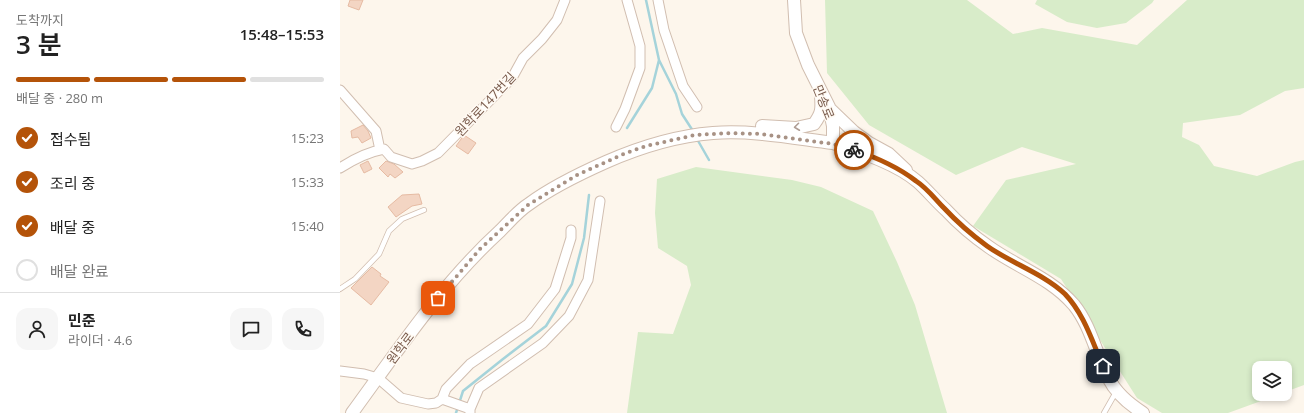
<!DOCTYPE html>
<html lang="ko">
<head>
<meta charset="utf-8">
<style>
	body { margin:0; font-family:"Open Sans","Noto Sans KR",sans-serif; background:#f6f6f6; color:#222; height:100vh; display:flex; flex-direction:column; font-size:15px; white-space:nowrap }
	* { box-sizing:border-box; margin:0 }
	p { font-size:13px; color:#767676 }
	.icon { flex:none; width:22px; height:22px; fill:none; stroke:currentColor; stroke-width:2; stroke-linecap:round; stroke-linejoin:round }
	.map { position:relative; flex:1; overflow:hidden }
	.drawer { display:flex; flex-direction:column; background:#fff; width:340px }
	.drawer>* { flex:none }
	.tools { position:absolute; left:912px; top:361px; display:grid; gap:8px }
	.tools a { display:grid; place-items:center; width:40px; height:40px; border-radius:8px; background:#fff; box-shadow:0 2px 6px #0003; font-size:20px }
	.pin { position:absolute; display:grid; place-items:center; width:34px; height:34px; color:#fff; margin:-17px; border-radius:8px; box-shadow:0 2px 6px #0006 }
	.courier { position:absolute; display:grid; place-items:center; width:40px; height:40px; margin:-20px; border:3px solid #b45309; border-radius:50%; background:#fff; color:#222; box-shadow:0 1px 5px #0007 }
	.head em { font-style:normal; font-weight:600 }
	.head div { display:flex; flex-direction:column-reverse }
	.head { display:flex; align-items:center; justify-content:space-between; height:68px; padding:0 16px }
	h1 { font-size:26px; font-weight:600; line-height:30px }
	.bar { display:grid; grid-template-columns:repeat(4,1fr); gap:6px 4px; align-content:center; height:48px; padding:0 16px }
	.bar i { height:5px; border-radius:3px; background:#e0e0e0 }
	.bar .current { background:#b45309 }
	.bar p { grid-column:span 4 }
	.line { display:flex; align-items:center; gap:10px; padding:0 16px; border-top:1px solid #e0e0e0 }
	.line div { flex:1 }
	.round { display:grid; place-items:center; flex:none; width:42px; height:42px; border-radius:12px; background:#f6f6f6 }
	ol { padding:0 16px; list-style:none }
	li { display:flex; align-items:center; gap:12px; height:44px }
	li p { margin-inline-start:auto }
	li .icon { padding:4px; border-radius:50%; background:#b45309; color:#fff; stroke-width:4 }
	li:last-child { color:#767676 }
	li i { width:22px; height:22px; border:2px solid #e0e0e0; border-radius:50% }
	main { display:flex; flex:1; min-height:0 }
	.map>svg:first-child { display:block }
</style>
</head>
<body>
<main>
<section class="drawer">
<div class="head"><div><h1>3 분</h1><p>도착까지</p></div><em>15:48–15:53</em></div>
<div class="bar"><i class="current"></i><i class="current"></i><i class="current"></i><i></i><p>배달 중 · 280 m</p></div>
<ol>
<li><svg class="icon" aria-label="check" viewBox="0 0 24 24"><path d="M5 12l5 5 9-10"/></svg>접수됨<p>15:23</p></li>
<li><svg class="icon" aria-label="check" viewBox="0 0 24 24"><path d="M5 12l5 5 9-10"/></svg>조리 중<p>15:33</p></li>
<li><svg class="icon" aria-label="check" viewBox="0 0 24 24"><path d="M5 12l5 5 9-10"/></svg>배달 중<p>15:40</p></li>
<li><i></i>배달 완료</li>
</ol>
<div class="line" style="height:72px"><a class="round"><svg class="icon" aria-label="person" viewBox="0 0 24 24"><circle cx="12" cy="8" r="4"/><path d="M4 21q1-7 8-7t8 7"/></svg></a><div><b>민준</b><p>라이더 · 4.6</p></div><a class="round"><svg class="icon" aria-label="chat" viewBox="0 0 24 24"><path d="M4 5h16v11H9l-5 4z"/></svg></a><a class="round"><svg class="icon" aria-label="phone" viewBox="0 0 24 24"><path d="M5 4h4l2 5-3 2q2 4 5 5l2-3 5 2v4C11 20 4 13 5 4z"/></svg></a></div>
</section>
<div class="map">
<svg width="964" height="413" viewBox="0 0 964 413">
	<rect width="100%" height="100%" fill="#fdf6ec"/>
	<!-- green -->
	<path fill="#d8ecc9" d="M485,0h142l46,34 29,-6 95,17 50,-45h117v88l-19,3 -45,24 -57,8 -1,14 17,8 15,21 43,10 38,-14 9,-2v225l-19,7v-24h-26v26h21l-52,19h-66l-25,-15 -76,-119 -88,-53 33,-46 70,-16 -54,-17 -66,28 -87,-50 -42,-52z
		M697,0h117l-2,3 -26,20 -29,5 -30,-6 -32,-18z
		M356,167l96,13 29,7 52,24 24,51 18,43 32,108h-320l11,-81 35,2 18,-49 -4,-19 -29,-18 -3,-35 2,-34z"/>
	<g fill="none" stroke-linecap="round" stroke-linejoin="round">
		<!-- stream -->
		<path stroke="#a5d3da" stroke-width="2.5" d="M319,60l17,34 6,20 11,17
			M287,128l25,-40 7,-28 -13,-60
			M357,139l12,21
			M116,413l7,-22 40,-32 43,-33 26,-42 12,-46 5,-43"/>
	</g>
	<!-- building -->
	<path fill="#f3d5c3" stroke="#e6bba3" d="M10,0h13l-4,10 -11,-4z
		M23,125l5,6 3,7 -9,5 -4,-6 -6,1 -1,-7z
		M124,135l12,8 -8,11 -12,-8z
		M28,161l4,8 -8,4 -4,-8z
		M46,161l8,3 9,8 -8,6 -5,-4 -2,3 -9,-9z
		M79,194l3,10 -10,2 -16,11 -8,-10 14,-12z
		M32,267l9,7 -1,2 9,6 -18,23 -20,-17z"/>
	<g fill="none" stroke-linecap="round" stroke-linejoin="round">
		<!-- service casing -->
		<g stroke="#d1beb0" stroke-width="6">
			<path id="service" d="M0,289l15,-10 24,-25 10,-23 13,-12 22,-9
				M764,413l12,-21"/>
		</g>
		<!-- minor casing -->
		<g stroke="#d1beb0" stroke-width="11">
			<path id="minor" d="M318,0l6,30 19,56 14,21
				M0,90l36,41 4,19
				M276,127l9,-18 15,-41v-22l-13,-46
				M0,168c14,-9 28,-16 44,-19l7,8 21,7 10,-3 16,-8 74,-75 11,-20 19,-19 15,-19 8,-20
				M0,371l24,3 14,4 23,20 27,6 8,-1 6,-4
				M102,399l4,-10 24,-25 58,-40 27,-35 16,-51v-8
				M102,399l28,10
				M130,413v-4l9,-21 64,-45 26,-27 19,-36 12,-79"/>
		</g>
		<!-- tertiary casing -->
		<g stroke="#d1beb0" stroke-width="14">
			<path id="tertiary" d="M454,0l2,33 12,32 21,42 4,19v17c27,9 63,20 85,39 10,9 18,19 28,28 13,14 27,26 43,37 28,20 62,31 85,58 17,21 22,50 35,74 7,14 20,25 34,34
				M489,108l25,24 15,11 20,11 17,16
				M422,126l34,2 18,-4c8,-11 8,-15 7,-28
				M12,413c46,-63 90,-129 148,-182 9,-9 18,-20 29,-27 23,-17 50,-30 77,-42 34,-15 69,-26 107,-29 40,-3 80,5 120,10"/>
		</g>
		<!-- service -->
		<use href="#service" stroke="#fff" stroke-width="4.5"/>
		<!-- minor -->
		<use href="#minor" stroke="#fff" stroke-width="9"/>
		<!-- tertiary -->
		<use href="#tertiary" stroke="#fff" stroke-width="12"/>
	</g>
	<!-- one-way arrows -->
	<defs><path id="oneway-chevron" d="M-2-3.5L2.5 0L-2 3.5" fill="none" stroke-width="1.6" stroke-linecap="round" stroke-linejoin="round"/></defs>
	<use stroke="#af9d94" href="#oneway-chevron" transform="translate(457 127) rotate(173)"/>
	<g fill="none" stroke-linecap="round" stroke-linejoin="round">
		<!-- done -->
		<path stroke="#a89285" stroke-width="4" stroke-dasharray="0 7.2" d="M98,298l42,-49 48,-44 49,-30 49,-22 20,-7 49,-11 36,-2 30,1 72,10 21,6"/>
		<!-- route -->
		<path stroke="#b45309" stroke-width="5" d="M514,150c21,7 44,17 62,31 11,7 19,18 28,27 13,14 28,27 43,38 24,17 57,28 78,48 19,20 27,47 38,72"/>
	</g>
	<g text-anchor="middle" stroke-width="3" stroke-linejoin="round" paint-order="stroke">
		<!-- street labels -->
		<g font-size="13" fill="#7a5c4d" stroke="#fffaf3">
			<text transform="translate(484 102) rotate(68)" y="5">만송로</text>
			<text transform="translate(145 104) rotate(-47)" y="5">원학로147번길</text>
			<text transform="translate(60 348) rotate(-53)" y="5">원학로</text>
		</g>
	</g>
</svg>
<div class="tools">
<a><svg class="icon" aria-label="layers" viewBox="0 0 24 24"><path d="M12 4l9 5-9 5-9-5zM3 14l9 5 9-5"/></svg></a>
</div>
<div class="pin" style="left:98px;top:298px;background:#ea580c"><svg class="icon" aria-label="bag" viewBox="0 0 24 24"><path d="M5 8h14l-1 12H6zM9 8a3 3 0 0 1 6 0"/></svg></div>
<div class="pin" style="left:763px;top:366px;background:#1f2937"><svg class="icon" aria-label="home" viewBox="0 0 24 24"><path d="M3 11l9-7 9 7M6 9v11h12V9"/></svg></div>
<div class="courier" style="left:514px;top:150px"><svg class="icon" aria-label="bike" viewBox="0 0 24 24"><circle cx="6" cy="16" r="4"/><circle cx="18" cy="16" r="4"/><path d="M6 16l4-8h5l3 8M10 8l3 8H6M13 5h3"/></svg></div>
</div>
</main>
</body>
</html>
